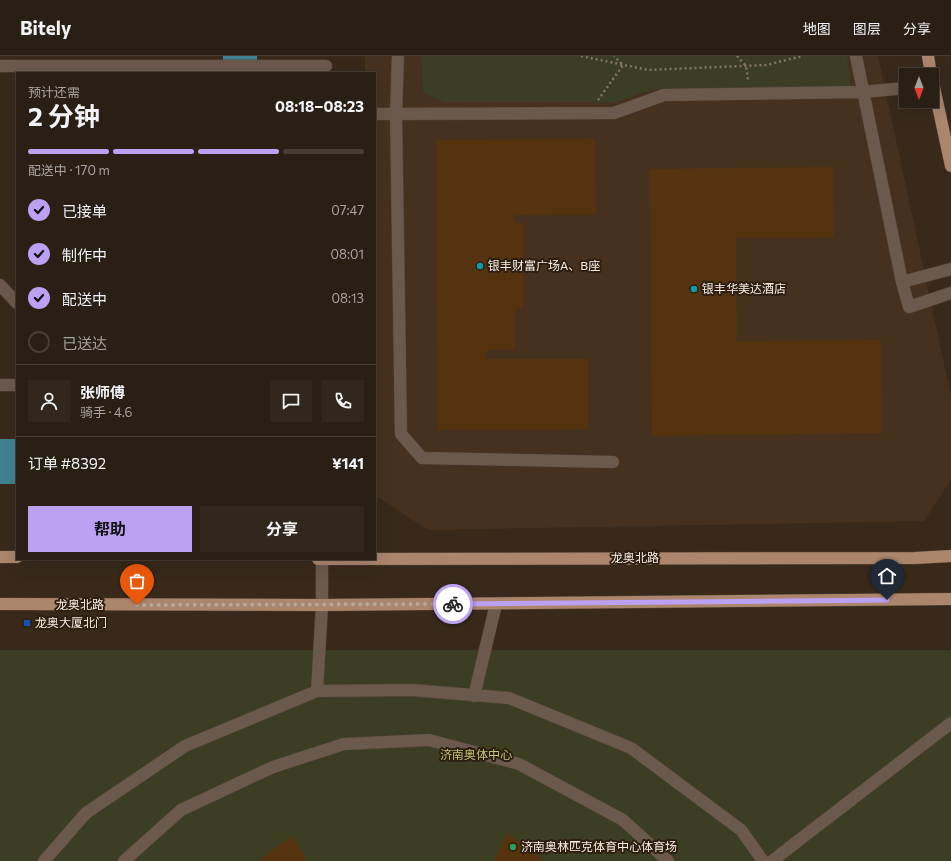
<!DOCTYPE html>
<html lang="zh">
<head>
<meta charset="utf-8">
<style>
	body { margin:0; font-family:Commissioner,"Noto Sans SC",sans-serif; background:#32271d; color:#f1f3f6; height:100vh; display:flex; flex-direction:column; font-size:15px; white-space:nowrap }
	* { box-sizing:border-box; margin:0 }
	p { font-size:13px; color:#a5a2a0 }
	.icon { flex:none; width:22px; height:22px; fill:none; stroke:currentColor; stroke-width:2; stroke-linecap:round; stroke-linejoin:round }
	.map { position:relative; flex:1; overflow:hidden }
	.side { position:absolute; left:16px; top:16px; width:360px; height:488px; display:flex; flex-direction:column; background:#2a1f14; border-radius:0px; box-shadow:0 4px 16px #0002,0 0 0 1px #463d34 }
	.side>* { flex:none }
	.needle { width:26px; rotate:180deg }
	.tools { position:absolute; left:899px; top:12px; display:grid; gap:8px }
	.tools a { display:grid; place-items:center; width:40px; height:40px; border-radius:0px; background:#2a1f14; box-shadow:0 4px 16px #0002,0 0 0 1px #463d34; font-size:20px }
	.pin { position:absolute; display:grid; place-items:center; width:34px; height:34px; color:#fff; margin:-41px -17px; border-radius:50% 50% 50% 0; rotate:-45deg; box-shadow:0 0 4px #0007 }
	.pin .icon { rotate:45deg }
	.courier { position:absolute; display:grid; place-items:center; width:40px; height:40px; margin:-20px; border:3px solid #bca0f2; border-radius:50%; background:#fff; color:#222; box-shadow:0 1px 5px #0007 }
	.summary em { font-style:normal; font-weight:700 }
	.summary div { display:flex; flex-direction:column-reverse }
	.summary { display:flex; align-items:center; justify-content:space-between; height:68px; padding:0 12px }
	h1 { font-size:26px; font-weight:700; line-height:30px }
	.bar { display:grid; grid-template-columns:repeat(4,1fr); gap:6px 4px; align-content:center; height:48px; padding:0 12px }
	.bar i { height:5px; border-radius:3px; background:#463d34 }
	.bar .on { background:#bca0f2 }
	.bar p { grid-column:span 4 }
	.line { display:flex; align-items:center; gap:10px; padding:0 12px; border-top:1px solid #463d34 }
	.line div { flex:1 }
	.round { display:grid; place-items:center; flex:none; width:42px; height:42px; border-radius:0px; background:#32271d }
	ol { padding:0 12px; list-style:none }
	li { display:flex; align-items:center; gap:12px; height:44px }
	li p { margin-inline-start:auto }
	li .icon { padding:4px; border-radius:50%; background:#bca0f2; color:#111; stroke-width:4 }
	li:last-child { color:#a5a2a0 }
	li i { width:22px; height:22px; border:2px solid #463d34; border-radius:50% }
	.cta { display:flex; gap:8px; margin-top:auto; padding:8px 12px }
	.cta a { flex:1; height:46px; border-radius:0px; background:#bca0f2; color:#111; font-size:16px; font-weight:700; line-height:46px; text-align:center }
	.cta a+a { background:#32271d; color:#f1f3f6 }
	header { display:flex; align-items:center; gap:24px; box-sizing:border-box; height:56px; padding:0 20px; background:#2a1f14; border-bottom:1px solid #463d34 }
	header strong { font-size:19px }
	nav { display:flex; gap:22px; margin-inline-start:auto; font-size:14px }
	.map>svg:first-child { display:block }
</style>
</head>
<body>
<header>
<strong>Bitely</strong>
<nav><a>地图</a><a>图层</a><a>分享</a></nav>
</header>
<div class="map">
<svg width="951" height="805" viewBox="0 0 951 805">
	<rect width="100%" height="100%" fill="#38291b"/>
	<!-- built -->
	<path fill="#45311e" d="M365,0h513l73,340v84l-27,41 -496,9 -53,-35v-422h-10z"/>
	<!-- green -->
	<path fill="#3b3e22" d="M422,0h425l3,17 1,15 -197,1 -38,13h-171l-22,-10z
		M0,594h951v211h-951z"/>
	<!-- water -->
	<path fill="#418390" d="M223,0h34v17h-34z
		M0,383h17v45h-17z"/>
	<!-- building -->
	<path fill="#56330f" d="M595,83l1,75 -82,1v8h9v86h-8v41h-29v9h102v70l-150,1 -1,-290z
		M833,111l1,70 -98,1 1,103 144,-1 1,93 -230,3 -3,-267z
		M507,777l37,28h-51z
		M293,779l14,26h-49z"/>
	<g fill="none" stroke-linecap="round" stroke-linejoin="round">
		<!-- minor casing -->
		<g stroke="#534437" stroke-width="13">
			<path id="minor" d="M398,0l-2,57 5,321 21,24 191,4
				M856,0l46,226 7,25 42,-14
				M0,10h326
				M375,58l239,-1 50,-18 199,-3 43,-4
				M902,226l49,-13
				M0,229l17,18
				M0,329h17
				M317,635l5,-86v-46
				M474,640l22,-92
				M44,805l42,-48 99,-67 132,-55 95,-1 97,8 122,50 110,82 22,31
				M124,805l57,-51 92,-43 71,-23 85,-4 90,24 104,56 45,41
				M772,805l179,-138"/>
		</g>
		<!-- major casing -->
		<g stroke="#534437" stroke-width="13">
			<path id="major" d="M928,0l3,19
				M932,22l19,88
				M0,501h17
				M318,503l597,-1 36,-2
				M0,548l322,1 629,-6"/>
		</g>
		<!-- path -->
		<path stroke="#827569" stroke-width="2.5" stroke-dasharray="2 3" stroke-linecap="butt" d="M581,0l67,14 118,-5 37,-9
			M737,0l9,10 2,14
			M598,44l25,-35 -9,-9"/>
		<!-- minor -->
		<use href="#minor" stroke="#6c594d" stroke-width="12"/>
		<!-- major -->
		<use href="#major" stroke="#ab856c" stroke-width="12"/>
	</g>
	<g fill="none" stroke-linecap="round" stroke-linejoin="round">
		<!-- done -->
		<path stroke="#b5a89e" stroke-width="4" stroke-dasharray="0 7.2" d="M137,549l316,-1"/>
		<!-- route -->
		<path stroke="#bca0f2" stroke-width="5" d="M453,548l434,-4"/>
	</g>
	<!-- markers -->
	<g fill="#0f9aa8" stroke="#2e1f11" stroke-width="1.5">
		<circle cx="480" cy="210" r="4"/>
		<circle cx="694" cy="233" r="4"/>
	</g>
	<rect fill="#1a4fb4" stroke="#2e1f11" stroke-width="1.5" x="23" y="563" width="8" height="8" rx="2"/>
	<circle fill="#2e9e5b" stroke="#2e1f11" stroke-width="1.5" cx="513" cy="791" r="4"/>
	<g text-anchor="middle" stroke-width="4" stroke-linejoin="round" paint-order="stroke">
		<!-- poi labels -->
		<g font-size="12" fill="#f8ede5" stroke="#2e1f11" text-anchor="start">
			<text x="488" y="214">银丰财富广场A、B座</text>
			<text x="702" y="237">银丰华美达酒店</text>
			<text x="35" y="571">龙奥大厦北门</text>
			<text x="521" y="795">济南奥林匹克体育中心体育场</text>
		</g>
		<!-- street labels -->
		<g font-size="12" fill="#f8ede5" stroke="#2e1f11">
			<text x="635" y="506">龙奥北路</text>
			<text x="80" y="553">龙奥北路</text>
		</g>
		<!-- park labels -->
		<g font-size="12" fill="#bdc679" stroke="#2e1f11">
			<text x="476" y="703">济南奥体中心</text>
		</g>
	</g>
</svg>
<div class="tools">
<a><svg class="needle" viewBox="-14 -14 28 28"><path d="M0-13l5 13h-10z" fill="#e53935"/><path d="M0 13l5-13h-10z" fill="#a5a2a0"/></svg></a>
</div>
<div class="pin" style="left:137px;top:549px;background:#ea580c"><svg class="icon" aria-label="bag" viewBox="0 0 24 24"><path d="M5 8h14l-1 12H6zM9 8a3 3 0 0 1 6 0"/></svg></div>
<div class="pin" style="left:887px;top:544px;background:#1f2937"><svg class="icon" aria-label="home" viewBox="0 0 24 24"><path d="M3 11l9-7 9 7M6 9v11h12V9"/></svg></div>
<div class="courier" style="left:453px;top:548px"><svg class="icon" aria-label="bike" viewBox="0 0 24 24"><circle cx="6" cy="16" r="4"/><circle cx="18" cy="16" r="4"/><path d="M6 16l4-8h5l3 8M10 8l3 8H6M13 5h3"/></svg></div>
<section class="side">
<div class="summary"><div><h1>2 分钟</h1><p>预计还需</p></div><em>08:18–08:23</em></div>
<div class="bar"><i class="on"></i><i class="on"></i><i class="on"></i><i></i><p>配送中 · 170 m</p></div>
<ol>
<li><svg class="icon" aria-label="check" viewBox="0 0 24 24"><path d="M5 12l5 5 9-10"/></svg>已接单<p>07:47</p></li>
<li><svg class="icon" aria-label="check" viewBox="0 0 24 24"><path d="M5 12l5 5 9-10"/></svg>制作中<p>08:01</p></li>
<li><svg class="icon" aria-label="check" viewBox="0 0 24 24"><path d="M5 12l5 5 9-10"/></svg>配送中<p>08:13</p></li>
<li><i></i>已送达</li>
</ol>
<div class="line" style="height:72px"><a class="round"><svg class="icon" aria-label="person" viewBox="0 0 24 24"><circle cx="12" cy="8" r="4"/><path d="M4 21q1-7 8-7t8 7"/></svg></a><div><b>张师傅</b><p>骑手 · 4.6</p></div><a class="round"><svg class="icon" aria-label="chat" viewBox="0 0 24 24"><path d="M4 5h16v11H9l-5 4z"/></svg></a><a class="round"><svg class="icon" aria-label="phone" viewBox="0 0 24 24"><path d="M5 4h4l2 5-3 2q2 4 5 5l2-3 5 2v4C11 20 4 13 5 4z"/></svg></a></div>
<div class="line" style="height:52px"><div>订单 #8392</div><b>¥141</b></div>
<div class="cta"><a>帮助</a><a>分享</a></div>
</section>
</div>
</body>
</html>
